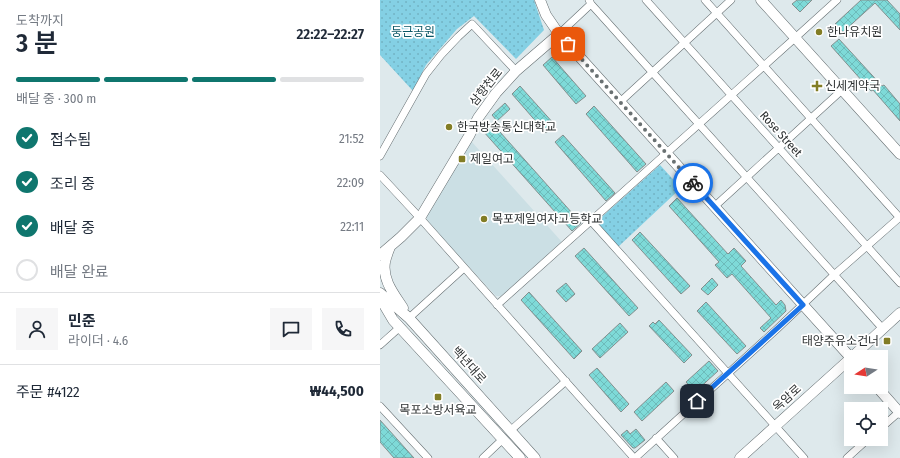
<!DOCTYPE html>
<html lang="ko">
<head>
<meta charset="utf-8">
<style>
	body { margin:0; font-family:"Fira Sans Condensed","Noto Sans KR",sans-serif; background:#f6f6f7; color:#1f2937; height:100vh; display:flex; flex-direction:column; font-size:15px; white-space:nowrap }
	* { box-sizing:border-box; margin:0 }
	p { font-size:13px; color:#747a83 }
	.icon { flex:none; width:22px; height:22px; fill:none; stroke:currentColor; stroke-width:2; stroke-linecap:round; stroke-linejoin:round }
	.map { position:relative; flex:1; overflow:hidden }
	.panel { display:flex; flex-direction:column; background:#fff; width:380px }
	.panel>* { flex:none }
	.needle { width:26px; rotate:258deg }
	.fabs { position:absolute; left:464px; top:350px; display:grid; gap:8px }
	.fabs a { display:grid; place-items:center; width:44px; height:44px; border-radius:0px; background:#fff; box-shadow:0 4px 16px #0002; font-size:20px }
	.pin { position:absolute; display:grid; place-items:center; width:34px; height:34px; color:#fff; margin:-17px; border-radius:8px; box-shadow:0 2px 6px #0006 }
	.courier { position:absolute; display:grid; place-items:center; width:40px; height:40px; margin:-20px; border:3px solid #1a73e8; border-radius:50%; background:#fff; color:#222; box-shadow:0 1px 5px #0007 }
	.summary em { font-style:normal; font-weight:600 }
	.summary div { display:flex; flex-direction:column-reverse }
	.summary { display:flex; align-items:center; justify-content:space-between; height:68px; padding:0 16px }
	h1 { font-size:26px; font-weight:600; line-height:30px }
	.bar { display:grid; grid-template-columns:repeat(4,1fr); gap:6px 4px; align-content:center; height:48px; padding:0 16px }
	.bar i { height:5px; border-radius:3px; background:#e0e1e3 }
	.bar .on { background:#0f766e }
	.bar p { grid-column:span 4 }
	.line { display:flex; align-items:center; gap:10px; padding:0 16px; border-top:1px solid #e0e1e3 }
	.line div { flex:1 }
	.round { display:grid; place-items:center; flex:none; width:42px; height:42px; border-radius:0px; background:#f6f6f7 }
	ol { padding:0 16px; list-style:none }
	li { display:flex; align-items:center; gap:12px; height:44px }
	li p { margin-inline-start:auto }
	li .icon { padding:4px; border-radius:50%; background:#0f766e; color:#fff; stroke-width:4 }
	li:last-child { color:#747a83 }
	li i { width:22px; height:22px; border:2px solid #e0e1e3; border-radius:50% }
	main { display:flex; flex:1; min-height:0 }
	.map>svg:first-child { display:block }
</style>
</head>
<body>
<main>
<section class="panel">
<div class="summary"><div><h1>3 분</h1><p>도착까지</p></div><em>22:22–22:27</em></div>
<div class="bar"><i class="on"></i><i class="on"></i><i class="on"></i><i></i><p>배달 중 · 300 m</p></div>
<ol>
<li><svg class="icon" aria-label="check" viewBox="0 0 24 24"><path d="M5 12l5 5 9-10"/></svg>접수됨<p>21:52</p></li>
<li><svg class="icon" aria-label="check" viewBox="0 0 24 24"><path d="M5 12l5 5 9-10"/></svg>조리 중<p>22:09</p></li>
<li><svg class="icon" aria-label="check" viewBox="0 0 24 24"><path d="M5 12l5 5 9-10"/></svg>배달 중<p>22:11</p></li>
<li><i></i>배달 완료</li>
</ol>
<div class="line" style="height:72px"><a class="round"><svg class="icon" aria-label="person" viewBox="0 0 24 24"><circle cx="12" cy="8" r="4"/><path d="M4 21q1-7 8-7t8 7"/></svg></a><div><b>민준</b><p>라이더 · 4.6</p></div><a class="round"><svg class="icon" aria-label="chat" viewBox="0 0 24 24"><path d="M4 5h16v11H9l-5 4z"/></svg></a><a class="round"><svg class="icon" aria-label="phone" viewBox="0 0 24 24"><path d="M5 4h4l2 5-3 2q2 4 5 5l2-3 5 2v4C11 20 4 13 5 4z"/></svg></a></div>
<div class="line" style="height:52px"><div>주문 #4122</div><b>₩44,500</b></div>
</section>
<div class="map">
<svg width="520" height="458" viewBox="0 0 520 458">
	<defs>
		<pattern id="park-dots" width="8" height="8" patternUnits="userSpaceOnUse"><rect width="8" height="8" fill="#84d0e4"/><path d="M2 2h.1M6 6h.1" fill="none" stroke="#72b3c4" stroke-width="1.8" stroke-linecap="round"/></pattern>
		<pattern id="building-cross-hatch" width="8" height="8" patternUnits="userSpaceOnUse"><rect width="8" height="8" fill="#7edad8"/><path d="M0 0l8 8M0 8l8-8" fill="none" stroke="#6dbbba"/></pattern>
	</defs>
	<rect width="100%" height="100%" fill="#dee9ec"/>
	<!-- built -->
	<path fill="#cbdfe4" d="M91,141l91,101 -61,54h-5l-69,-74v-7z"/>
	<!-- park -->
	<path fill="url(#park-dots)" d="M0,0h154l10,30 -28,29 -42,-43 -17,13 -31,36 -13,26 -33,-36z
		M280,165l21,23 -63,59 -21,-20 -1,-5z"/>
	<!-- building -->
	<path fill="url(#building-cross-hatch)" stroke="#848f8e" d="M417,0h15l-12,12 -8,-8z
		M481,0h26l13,14v16l-25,-27 -32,29 -8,-8z
		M459,39l43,47 2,-1 16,19v17l-27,-31 -2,1 -40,-45z
		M172,57l34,39 -10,8 -33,-39z
		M140,86l35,39 -9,8 -34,-39z
		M125,103l5,6 -13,12 -5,-6z
		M214,106l52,58 -9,8 -51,-58z
		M112,123l89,100 -9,8 -89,-100z
		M183,135l52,58 -9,8 -51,-59z
		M297,198l51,56 6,-6 12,13 -5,5 35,39 5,-5 4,5 1,6 -22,21 -4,-4 11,-10 -39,-44 -5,4 -12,-13 4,-3 -50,-56z
		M260,232l50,54 -9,8 -49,-54z
		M204,248l54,60 -9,8 -54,-60z
		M332,278l6,7 -10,10 -7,-6z
		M186,283l9,11 -9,8 -10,-11z
		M149,292l53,59 -8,8 -53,-59z
		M326,302l40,44 -9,8 -40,-43z
		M279,320l33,35 -8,8 -35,-37 4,-4 2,2z
		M240,323l8,9 -28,26 -8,-9z
		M329,361l9,10 -23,21 -9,-10z
		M217,368l32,36 -8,8 -32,-37z
		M286,382l8,9 -32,30 -8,-9z
		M0,420l34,38h-20l-14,-16z
		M256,429l9,11 -10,8h-2l-12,-13 6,-5 3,4z"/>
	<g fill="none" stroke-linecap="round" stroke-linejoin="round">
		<!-- street casing -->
		<g stroke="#656e71" stroke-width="8">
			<path id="street" d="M209,0l2,4 292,325
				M266,0l254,283
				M325,0l195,218
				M179,34l32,-30
				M240,102l111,-102
				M0,156l46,-82 15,-19 17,-18 14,-13 44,47
				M0,175l40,43 214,240
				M334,207l128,-117
				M211,221l213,237
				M117,305l298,-267 42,-38
				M29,318l55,-50
				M0,345l19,-17
				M0,406l48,52
				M501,428l18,-16
				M130,431l56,-50
				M276,438l18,20
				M103,458l20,-19
				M255,458l143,-130 56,-53 66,-58
				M467,458l21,-19"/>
		</g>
		<!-- secondary casing -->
		<g stroke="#656e71" stroke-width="11">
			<path id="secondary" d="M160,0l6,15 13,19 292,324
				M381,0l139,154
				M10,247c-2,5 -4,10 -5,15 -3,18 9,32 18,46
				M0,255l21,-18 19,-19 49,-82 9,-18 18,-25 20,-22 43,-37
				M0,293l29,25 126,140
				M0,298l13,22 127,138
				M472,357l48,-44
				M497,387l23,26
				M360,458l111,-100"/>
		</g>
		<!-- street -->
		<use href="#street" stroke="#fff" stroke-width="7"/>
		<!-- secondary -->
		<use href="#secondary" stroke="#fff" stroke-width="10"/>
	</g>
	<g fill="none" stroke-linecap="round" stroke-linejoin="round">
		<!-- done -->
		<path stroke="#6a7172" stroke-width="4" stroke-dasharray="0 7.2" d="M188,44l125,139"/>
		<!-- route -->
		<path stroke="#1a73e8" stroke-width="5" d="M313,183l110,122 -106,96"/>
	</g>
	<!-- markers -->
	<g fill="#827d25" stroke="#fff" stroke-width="1.5">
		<circle cx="439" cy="32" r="4"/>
		<path d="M435 80h4v4h4v4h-4v4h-4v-4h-4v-4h4z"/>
		<circle cx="69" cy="127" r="4"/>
		<rect x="78" y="155" width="8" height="8" rx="2"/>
		<circle cx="104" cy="219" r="4"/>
		<rect x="503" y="337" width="8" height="8" rx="2"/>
		<rect x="54" y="393" width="8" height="8" rx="2"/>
	</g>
	<g text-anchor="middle" stroke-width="3.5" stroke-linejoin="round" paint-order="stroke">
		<!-- park labels -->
		<g font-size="12" fill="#0c5766" stroke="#fff">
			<text x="33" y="36">둥근공원</text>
		</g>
		<!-- poi labels -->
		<g font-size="12" fill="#2c3031" stroke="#fff" text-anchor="start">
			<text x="447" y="36">한나유치원</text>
			<text x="445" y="90">신세계약국</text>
			<text x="77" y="131">한국방송통신대학교</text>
			<text x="90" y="163">제일여고</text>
			<text x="112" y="223">목포제일여자고등학교</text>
			<text x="499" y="345" text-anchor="end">태양주유소건너</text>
			<text x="58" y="414" text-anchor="middle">목포소방서육교</text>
		</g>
		<!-- street labels -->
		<g font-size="12" fill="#2c3031" stroke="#fff">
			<text transform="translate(106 87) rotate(-51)" y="4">삼향천로</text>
			<text transform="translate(401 134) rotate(48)" y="4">Rose Street</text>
			<text transform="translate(89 365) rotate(48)" y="4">백년대로</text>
			<text transform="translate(407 398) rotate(-42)" y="4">옥암로</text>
		</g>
	</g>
</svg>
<div class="fabs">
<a><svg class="needle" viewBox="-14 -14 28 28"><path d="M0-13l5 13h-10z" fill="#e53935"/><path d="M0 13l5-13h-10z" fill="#747a83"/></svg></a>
<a><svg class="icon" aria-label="locate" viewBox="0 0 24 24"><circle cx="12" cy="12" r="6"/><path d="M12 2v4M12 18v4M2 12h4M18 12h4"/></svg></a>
</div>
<div class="pin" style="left:188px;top:44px;background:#ea580c"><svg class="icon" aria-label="bag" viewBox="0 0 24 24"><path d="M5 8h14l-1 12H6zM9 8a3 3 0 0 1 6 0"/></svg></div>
<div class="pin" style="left:317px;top:401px;background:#1f2937"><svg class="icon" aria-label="home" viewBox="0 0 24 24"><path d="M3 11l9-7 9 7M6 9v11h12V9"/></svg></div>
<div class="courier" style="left:313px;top:183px"><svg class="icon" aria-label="bike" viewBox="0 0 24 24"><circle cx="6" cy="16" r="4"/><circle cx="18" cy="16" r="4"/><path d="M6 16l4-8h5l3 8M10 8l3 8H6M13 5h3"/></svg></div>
</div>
</main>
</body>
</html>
